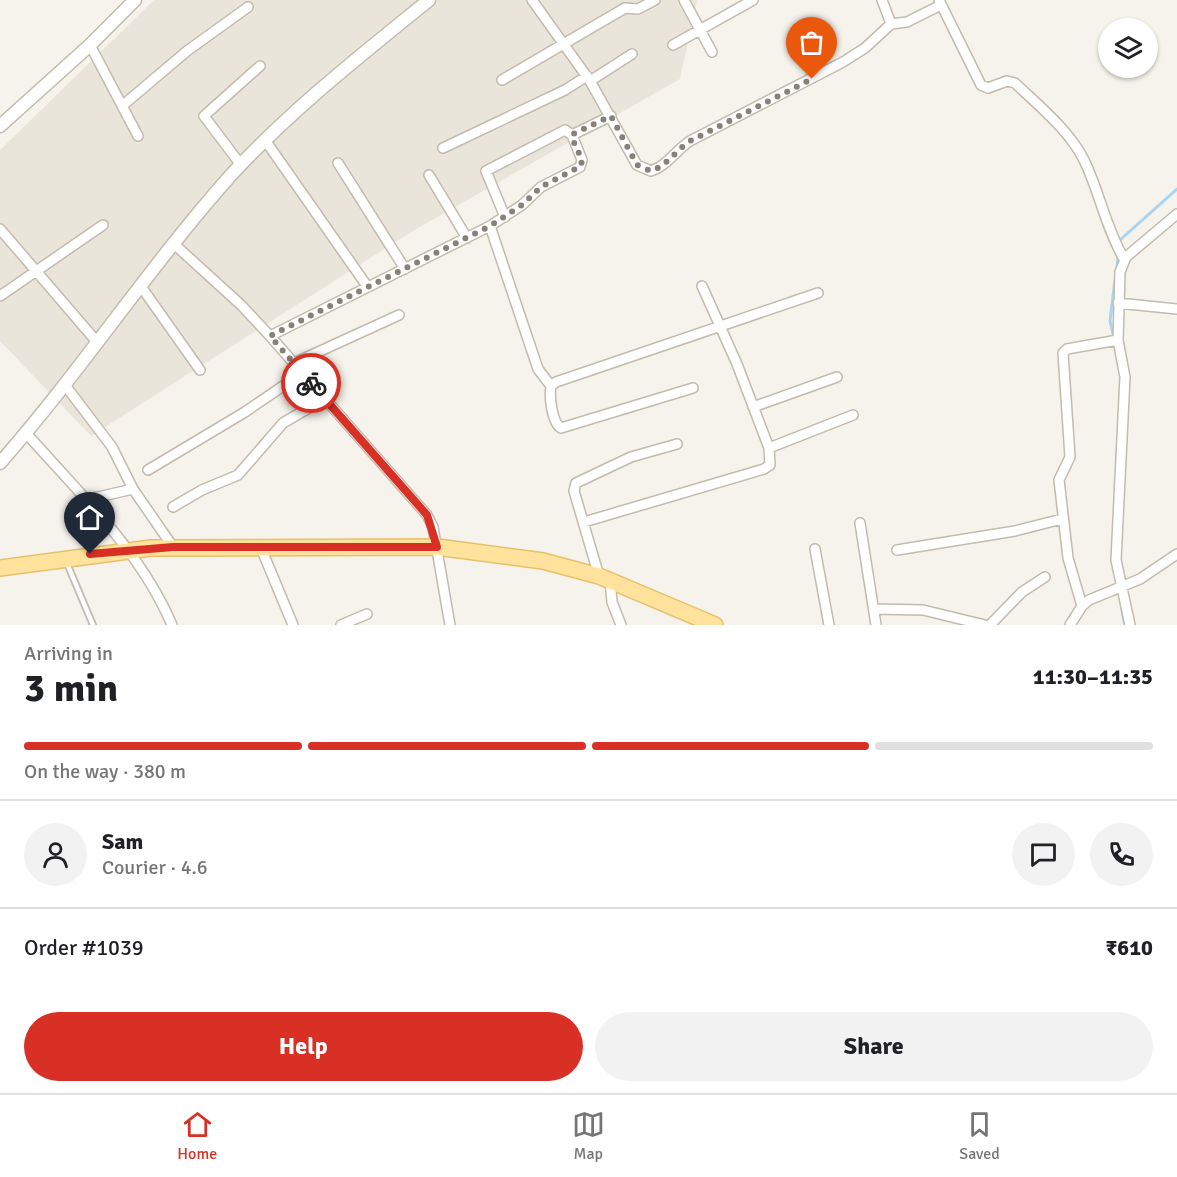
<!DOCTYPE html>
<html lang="en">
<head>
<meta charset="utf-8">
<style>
	body { margin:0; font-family:Signika,sans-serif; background:#f2f2f2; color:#202124; height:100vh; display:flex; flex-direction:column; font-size:22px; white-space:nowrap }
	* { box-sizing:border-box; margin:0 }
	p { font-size:20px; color:#757577 }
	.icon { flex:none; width:33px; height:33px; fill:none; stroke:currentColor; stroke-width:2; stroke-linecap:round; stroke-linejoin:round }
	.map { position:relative; height:625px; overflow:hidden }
	.side { display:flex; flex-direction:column; background:#fff; flex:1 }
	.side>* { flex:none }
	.tools { position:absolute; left:1098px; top:18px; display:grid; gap:12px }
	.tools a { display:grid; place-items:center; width:60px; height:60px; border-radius:50%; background:#fff; box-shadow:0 2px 4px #0004; font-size:30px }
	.pin { position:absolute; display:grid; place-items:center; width:51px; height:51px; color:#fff; margin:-62px -26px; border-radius:50% 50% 50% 0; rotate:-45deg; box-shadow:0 0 6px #0007 }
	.pin .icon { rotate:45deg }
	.courier { position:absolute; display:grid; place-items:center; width:60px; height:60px; margin:-30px; border:4px solid #d93025; border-radius:50%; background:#fff; color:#222; box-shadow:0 2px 8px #0007 }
	.overview em { font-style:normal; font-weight:800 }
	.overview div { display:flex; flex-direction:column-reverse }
	.overview { display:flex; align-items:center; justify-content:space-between; height:102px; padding:0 24px }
	h1 { font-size:39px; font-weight:800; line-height:45px }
	.bar { display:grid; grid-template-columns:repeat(4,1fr); gap:9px 6px; align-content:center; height:72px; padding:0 24px }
	.bar i { height:8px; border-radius:4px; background:#e0e0e0 }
	.bar .on { background:#d93025 }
	.bar p { grid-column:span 4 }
	.line { display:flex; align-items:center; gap:15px; padding:0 24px; border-top:2px solid #e0e0e0 }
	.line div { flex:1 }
	.round { display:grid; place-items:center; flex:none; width:63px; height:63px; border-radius:32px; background:#f2f2f2 }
	.button { display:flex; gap:12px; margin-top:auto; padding:12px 24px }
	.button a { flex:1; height:69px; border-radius:36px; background:#d93025; color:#fff; font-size:24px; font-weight:800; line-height:69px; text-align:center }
	.button a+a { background:#f2f2f2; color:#202124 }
	.tabs { display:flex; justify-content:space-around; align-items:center; height:84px; border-top:2px solid #e0e0e0; background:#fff; font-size:16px; color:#757577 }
	.tabs a { display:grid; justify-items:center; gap:3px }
	.tabs .on { color:#d93025 }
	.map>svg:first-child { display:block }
</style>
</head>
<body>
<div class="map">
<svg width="1177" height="625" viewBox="0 0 1177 625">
	<rect width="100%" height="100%" fill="#f6f3ec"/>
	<!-- residential -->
	<path fill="#eae5da" d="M154,0h543l-17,79 -269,153 -320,204 -91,-95v-191z"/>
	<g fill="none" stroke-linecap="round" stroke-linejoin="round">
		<!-- stream -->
		<path stroke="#a9d4f2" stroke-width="3" d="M1120,243v-3l57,-51
			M1117,270l1,-14
			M1114,338l-4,-17 5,-41
			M1122,610l3,15"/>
		<!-- service casing -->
		<g stroke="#c2bbae" stroke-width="8">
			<path id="service" d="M66,561l27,64"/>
		</g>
		<!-- minor casing -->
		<g stroke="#c2bbae" stroke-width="12">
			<path id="minor" d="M532,0l58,81 47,84 14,6c16,-5 25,-21 39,-30l153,-79 22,-14 26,-24 -9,-24
				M684,0l28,52
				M939,0l42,85 7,3 19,-7 8,2c24,23 54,47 69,77 16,33 21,66 40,99
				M891,24l16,-2 34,-17
				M90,45l48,91
				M673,45l80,-45
				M502,80l123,-72 13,1 17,-9
				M590,81l42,-27
				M122,106l65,-55 61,-44
				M265,140l102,146
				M443,148l122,-58 22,-14
				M338,163l67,106
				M241,165l-37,-49 56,-50
				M429,175l38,63
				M505,217l-19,-46 79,-41 7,5
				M490,226l48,143 13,17
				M0,229l97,113
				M174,244l67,61 29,31 157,179 6,12 17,98
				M140,285l60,85
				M0,296l103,-71
				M1118,303l59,6
				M270,336l220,-110 32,-21 19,-18 39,-20 2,-7 -10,-25 39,-19
				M294,363l105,-48
				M65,385l47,62 21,42 40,58
				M693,388l-132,40c-9,-5 -12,-32 -10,-42l5,-4 262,-89
				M753,407l84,-30
				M26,433c53,60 114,117 146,192
				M769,448l84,-33
				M148,470l97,-58 57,-39
				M89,499l44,-10
				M173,507l29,-17 36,-15 45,-52 41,-24
				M584,522l180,-53 6,-4 -1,-17 -32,-84 -35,-78
				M860,523l16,102
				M261,548l32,77
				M815,549l14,76
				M897,550l118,-19 47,-12
				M599,576l-25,-85 2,-8 55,-26 46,-13
				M610,579l2,23 9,23
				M1082,606l-14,-48 -9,-78 11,-23 -7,-104 4,-4 51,-9
				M874,609l49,1 62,15
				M341,625l26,-11
				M990,625l32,-33 23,-15
				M1070,625l12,-19 7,-6 51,-21 37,-25
				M1130,625l-14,-65 9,-183 -7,-37 2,-68 6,-15 51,-43"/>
		</g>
		<!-- tertiary casing -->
		<g stroke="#c2bbae" stroke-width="15">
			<path id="tertiary" d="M0,126l90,-81 45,-45
				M0,463c81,-92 149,-196 231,-288 60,-65 129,-119 198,-175"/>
		</g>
		<!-- primary casing -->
		<g stroke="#e6c16a" stroke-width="18">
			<path id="primary" d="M0,568l151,-20 286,-1 106,14 56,15 116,49"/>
		</g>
		<!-- service -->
		<use href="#service" stroke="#fff" stroke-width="4.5"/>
		<!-- minor -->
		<use href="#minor" stroke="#fff" stroke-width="9"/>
		<!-- tertiary -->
		<use href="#tertiary" stroke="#fff" stroke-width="12"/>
		<!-- primary -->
		<use href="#primary" stroke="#ffe39c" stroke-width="15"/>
	</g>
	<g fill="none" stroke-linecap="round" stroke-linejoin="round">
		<!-- done -->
		<path stroke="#878178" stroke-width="6" stroke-dasharray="0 10.8" d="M311,383l-41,-47 220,-110 32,-21 19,-18 40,-21 1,-6 -10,-22 1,-4 38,-18 26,49 14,6c16,-5 25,-21 39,-30l122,-62"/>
		<!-- route -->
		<path stroke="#d93025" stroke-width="8" d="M90,554l83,-7h264l-10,-32 -116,-132"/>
	</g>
</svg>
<div class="tools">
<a><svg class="icon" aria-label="layers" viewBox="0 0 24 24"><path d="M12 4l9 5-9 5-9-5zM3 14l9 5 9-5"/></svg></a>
</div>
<div class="pin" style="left:812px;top:79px;background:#ea580c"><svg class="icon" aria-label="bag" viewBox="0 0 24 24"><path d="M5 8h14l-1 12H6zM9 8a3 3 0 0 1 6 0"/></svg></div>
<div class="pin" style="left:90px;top:554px;background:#1f2937"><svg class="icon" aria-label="home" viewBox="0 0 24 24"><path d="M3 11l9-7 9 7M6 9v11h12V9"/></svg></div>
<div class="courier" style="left:311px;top:383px"><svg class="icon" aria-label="bike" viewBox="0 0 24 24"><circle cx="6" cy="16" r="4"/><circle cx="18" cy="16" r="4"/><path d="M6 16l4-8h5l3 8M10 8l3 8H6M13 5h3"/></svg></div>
</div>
<section class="side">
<div class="overview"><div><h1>3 min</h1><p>Arriving in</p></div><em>11:30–11:35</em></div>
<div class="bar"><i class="on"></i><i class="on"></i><i class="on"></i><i></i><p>On the way · 380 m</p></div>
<div class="line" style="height:108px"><a class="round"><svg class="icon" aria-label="person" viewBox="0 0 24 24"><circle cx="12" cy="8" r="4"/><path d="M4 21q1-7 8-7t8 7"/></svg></a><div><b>Sam</b><p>Courier · 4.6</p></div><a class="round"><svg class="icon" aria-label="chat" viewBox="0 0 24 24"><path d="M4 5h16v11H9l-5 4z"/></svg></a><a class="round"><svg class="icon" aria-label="phone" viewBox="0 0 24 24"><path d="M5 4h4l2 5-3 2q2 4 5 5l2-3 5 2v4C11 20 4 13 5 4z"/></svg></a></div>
<div class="line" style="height:78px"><div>Order #1039</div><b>₹610</b></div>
<div class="button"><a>Help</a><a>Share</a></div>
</section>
<nav class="tabs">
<a class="on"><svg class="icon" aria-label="home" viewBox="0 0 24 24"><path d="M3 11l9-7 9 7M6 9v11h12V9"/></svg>Home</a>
<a><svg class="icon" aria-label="map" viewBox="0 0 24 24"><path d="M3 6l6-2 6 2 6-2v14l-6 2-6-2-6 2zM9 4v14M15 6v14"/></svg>Map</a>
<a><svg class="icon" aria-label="saved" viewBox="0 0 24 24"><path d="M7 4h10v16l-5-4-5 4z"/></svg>Saved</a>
</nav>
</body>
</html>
